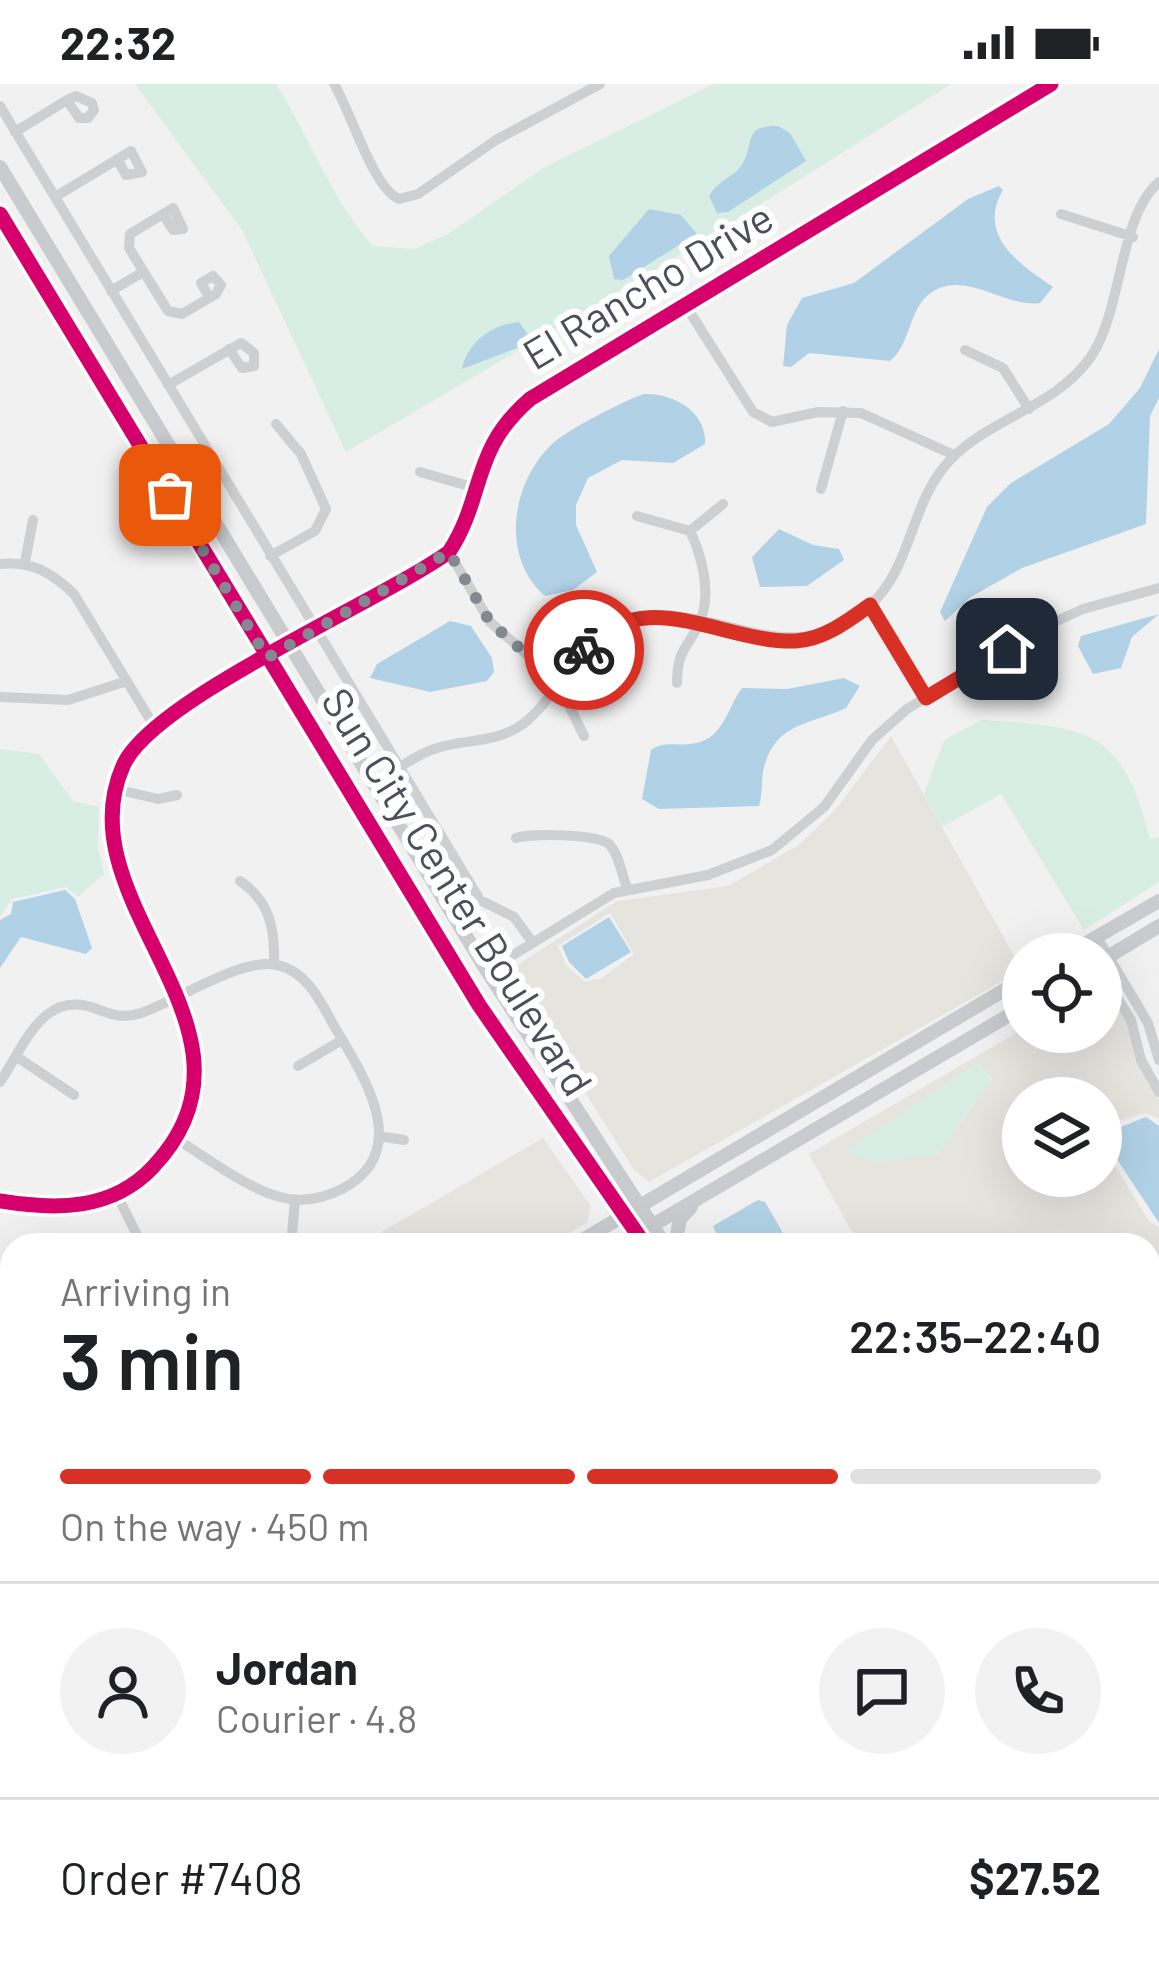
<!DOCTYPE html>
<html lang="en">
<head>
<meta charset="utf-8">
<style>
	body { margin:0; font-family:Barlow,sans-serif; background:#f2f2f2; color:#202124; height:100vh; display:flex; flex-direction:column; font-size:45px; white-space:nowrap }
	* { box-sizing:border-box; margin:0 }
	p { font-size:39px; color:#757577 }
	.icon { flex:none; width:66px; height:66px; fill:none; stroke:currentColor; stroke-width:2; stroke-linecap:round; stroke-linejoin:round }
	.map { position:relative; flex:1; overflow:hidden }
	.drawer { position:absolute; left:0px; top:1149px; width:1161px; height:747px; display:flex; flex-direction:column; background:#fff; border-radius:36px 36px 0 0; box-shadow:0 12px 48px #0002 }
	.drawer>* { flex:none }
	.tools { position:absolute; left:1002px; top:849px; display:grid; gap:24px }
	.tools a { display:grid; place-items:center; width:120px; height:120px; border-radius:50%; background:#fff; box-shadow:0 12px 48px #0002; font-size:60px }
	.pin { position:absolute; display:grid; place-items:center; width:102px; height:102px; color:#fff; margin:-51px; border-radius:24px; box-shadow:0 6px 18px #0006 }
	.courier { position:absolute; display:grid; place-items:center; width:120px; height:120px; margin:-60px; border:9px solid #d93025; border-radius:50%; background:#fff; color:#222; box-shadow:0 3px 15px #0007 }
	.summary em { font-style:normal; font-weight:600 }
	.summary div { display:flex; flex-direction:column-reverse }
	.summary { display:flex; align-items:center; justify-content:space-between; height:204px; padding:0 60px }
	h1 { font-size:78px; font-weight:600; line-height:90px }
	.bar { display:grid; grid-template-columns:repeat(4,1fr); gap:18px 12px; align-content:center; height:144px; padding:0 60px }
	.bar i { height:15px; border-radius:9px; background:#e0e0e0 }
	.bar .on { background:#d93025 }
	.bar p { grid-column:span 4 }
	.line { display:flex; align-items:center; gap:30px; padding:0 60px; border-top:3px solid #e0e0e0 }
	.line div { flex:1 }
	.round { display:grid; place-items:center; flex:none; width:126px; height:126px; border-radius:63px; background:#f2f2f2 }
	.status { display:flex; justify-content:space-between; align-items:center; height:84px; padding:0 60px; background:#fff; direction:ltr }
	.status svg { height:33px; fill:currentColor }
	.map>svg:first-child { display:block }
</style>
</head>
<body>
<div class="status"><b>22:32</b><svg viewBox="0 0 49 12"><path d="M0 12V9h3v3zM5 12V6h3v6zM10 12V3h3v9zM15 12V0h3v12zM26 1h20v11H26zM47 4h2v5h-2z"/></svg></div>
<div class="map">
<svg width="1159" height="1894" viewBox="0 0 1159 1894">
	<rect width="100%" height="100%" fill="#f1f1f1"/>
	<!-- commercial -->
	<path fill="#e5e4df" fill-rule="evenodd" d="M891,652l131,234 -373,212 -15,-12 -126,-199 109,-70 111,-15 71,-41 37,-36zM610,829l24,41 -32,24 -17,4 -19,-17 -8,-19z
		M1103,898l24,40 15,50 17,28v19l-14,-6 -44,13v-28h-78v78h78v-33l48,78 10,6v189l-10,7v-178h-306l10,-11 -44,-80 214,-125 78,3zM978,979l14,16 -54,75 -61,8 -33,-9z
		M543,1054l47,67 -2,17 -39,23h-190z"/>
	<!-- green -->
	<path fill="#d8ede4" d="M135,0h141c34,53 55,116 97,162l41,3 34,-15 97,-67 169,-83h237l-279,176 -326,192 -104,-222z
		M982,636c106,7 140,8 168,119l9,-2v45l-75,48 -83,-136 -59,33 -18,-33 20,-54z
		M0,665l39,5 34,47 26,6 -1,40 6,27 -26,23 -12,-10 -54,12 -12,17z
		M978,979l14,16 -54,75 -61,8 -34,-9z
		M1159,1405v346l-10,7v-348z
		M325,1884h294l-8,10h-303z"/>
	<!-- water -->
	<path fill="#b1d2e6" d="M778,42l12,7 16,28 -78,51 -11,1 -8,-17c9,-16 27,-20 34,-33 11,-19 0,-38 35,-37z
		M999,102l4,4c-27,46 18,75 50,97l-13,16c-36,6 -81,-40 -116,-4 -15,16 -15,47 -34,62l-81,-8 -18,14 -8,-1 4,-41 15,-27 52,-15 114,-84z
		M649,125l32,6 16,19 -74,46 -9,-1 -5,-23z
		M519,238l10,14 -9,11 -58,22c5,-26 30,-45 57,-47z
		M1159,265v49l-9,18 -4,108 -124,44 -51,29 -26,24 -5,-9 47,-105 24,-24 98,-59 31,-36z
		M644,310c30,-1 63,18 61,50l-32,19 -51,-3 -34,18 -12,27v20l21,47 -24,18 -28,6c-45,-39 -34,-113 7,-152 15,-14 71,-43 92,-50z
		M779,445l34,16 26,4 5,11 -37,26 -47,1 -8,-30z
		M1159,530l-27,23 -11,31 -28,6 -15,-28 3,-10z
		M450,537l21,5 21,32 2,14 -7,9 -57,11 -60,-14 7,-14z
		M844,594l16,8 -14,22c-36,17 -70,14 -82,59 -3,13 -1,26 -5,39l-100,3 -17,-10 9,-49c13,-9 24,-4 39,-6 34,-3 36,-35 52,-56l45,1z
		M65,806l10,9 17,49 -6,6 -65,-17 -21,31v-48l11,-6 2,-12z
		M609,833l22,35 -45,27 -17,-17 -7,-16z
		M1146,1033l13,9v97l-58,-88z
		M758,1116l7,2 25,43h-69l-8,-19z
		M318,1884l-17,10h-261l-5,-9z"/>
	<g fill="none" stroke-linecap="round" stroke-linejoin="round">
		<!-- minor -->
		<path stroke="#cdcfd1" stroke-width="10" d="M334,0c17,28 39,104 65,115l19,-5 78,-54 104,-56
			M0,22l480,794 34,17 19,26
			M15,48l52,-32 9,-4 16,7 2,7 -6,8h-9l-12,-18
			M55,113l76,-46 11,21 -16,3 -9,-16
			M163,130l10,16 10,-1 -10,-21 -43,26 -1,14 39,63 14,3 34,-20 5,-9 -8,-9 -12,7 7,12
			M1061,130l72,23
			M111,207l32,-19
			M686,222l67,106 19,10 46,-10 43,1 93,42
			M965,266l38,18 26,41
			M168,301l73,-42 13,10v13l-12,2 -13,-19
			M420,388l52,15
			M821,405l22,-78
			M637,432l53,15c12,25 21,60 11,88 -11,28 -24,28 -24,64
			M690,447l33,-27
			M449,468l41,70 67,59 27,55
			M270,472l45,-25 11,-22 -25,-55 -25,-30
			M25,478l8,-42
			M0,480c32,-3 51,8 74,30l80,132
			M870,521l56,93
			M0,613l68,3 59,-19
			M397,685c12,-8 26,-17 40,-21 29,-9 60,-5 86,-24 41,-32 54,-91 110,-104 87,-21 151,58 235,-13 45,-38 41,-105 83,-148 40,-41 104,-52 139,-101 33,-46 28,-141 69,-176
			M115,705l43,10 19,-4
			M516,754c14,-5 82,-4 93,6 10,10 13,31 18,44
			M240,797c30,20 35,48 34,83
			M1097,853l51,86 11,37
			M487,887l127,-78 94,-18 64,-25 52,-43 48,-67 35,-31 132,-80 44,-20 76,-21
			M1101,887l30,49 10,40 18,32
			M17,973l57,38
			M298,982l44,-26
			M0,998c25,-37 43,-94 97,-73 15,6 27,10 44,4 36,-12 100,-56 136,-48 32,7 45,40 60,66 28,47 76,121 5,158 -20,10 -40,14 -62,8 -36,-10 -72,-39 -104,-58
			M379,1052l25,4
			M117,1111l25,50
			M0,1117c55,9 112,10 153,-34 129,-137 -91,-263 -30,-401 28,-66 256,-164 326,-214 37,-57 21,-101 81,-153l521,-315
			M291,1161l4,-44
			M0,1229l12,-3
			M0,1422l12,-3
			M0,1522l12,-2
			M0,1620l12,-3
			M0,1716l12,-2
			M1149,1777l10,-6
			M1149,1799l10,-6
			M0,1812l12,-2
			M700,1884l22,10
			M616,1894l8,-10"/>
		<!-- major -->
		<path stroke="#c9cbce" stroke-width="14" d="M0,83l487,804 178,274
			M0,130l479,791 166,240
			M1067,870l92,-53
			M1101,877l58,-35
			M574,1161l449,-266
			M619,1161l404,-238
			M675,1161l5,-26 11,-12
			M0,1330l12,-2
			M1094,1884l6,10"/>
		<!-- cycleway casing -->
		<g stroke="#fff" stroke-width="22">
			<path id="cycleway" d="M0,130l479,791 166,240
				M0,1117c55,9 112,10 153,-34 129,-137 -91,-263 -30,-401 28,-66 256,-164 326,-214 37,-57 21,-101 81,-153l521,-315"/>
		</g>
		<!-- cycleway -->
		<use href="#cycleway" stroke="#d6006c" stroke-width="15"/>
	</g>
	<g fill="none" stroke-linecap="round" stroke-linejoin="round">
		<!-- done -->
		<path stroke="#848890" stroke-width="12" stroke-dasharray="0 21.6" d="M170,411l97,163 182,-106 41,70 67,59 27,-31"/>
		<!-- route -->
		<path stroke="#d93025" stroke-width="15" d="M584,566c59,-69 140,-6 212,-9 28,-2 52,-20 74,-36l56,93 81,-49"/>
	</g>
	<g text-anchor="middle" stroke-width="12" stroke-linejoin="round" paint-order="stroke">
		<!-- street labels -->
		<g font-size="42" fill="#4a505b" stroke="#fff">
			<text transform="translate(648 202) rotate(-31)" y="15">El Rancho Drive</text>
			<text transform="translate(457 808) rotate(58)" y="15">Sun City Center Boulevard</text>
		</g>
	</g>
</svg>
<div class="tools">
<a><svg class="icon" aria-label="locate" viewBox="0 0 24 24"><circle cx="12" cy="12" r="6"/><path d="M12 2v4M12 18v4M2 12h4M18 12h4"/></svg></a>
<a><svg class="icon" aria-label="layers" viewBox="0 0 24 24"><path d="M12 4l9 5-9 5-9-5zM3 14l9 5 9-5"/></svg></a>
</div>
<div class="pin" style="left:170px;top:411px;background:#ea580c"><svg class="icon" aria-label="bag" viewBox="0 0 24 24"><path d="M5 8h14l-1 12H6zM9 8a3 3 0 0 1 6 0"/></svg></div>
<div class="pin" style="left:1007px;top:565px;background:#1f2937"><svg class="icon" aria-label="home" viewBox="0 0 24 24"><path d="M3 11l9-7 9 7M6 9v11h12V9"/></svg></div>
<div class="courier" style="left:584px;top:566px"><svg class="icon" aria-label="bike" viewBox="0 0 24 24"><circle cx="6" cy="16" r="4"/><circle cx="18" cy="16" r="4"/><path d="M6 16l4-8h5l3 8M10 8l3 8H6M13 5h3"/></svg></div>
<section class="drawer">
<div class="summary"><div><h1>3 min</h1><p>Arriving in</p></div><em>22:35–22:40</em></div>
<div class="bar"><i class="on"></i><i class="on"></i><i class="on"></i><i></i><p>On the way · 450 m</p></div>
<div class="line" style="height:216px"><a class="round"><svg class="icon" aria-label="person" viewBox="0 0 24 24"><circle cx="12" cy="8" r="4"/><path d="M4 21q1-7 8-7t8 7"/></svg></a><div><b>Jordan</b><p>Courier · 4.8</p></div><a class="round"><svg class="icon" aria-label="chat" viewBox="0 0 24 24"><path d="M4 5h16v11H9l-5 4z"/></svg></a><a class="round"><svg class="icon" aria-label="phone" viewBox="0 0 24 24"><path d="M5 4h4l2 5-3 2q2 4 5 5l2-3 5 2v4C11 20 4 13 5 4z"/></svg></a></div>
<div class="line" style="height:156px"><div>Order #7408</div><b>$27.52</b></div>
</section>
</div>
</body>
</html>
